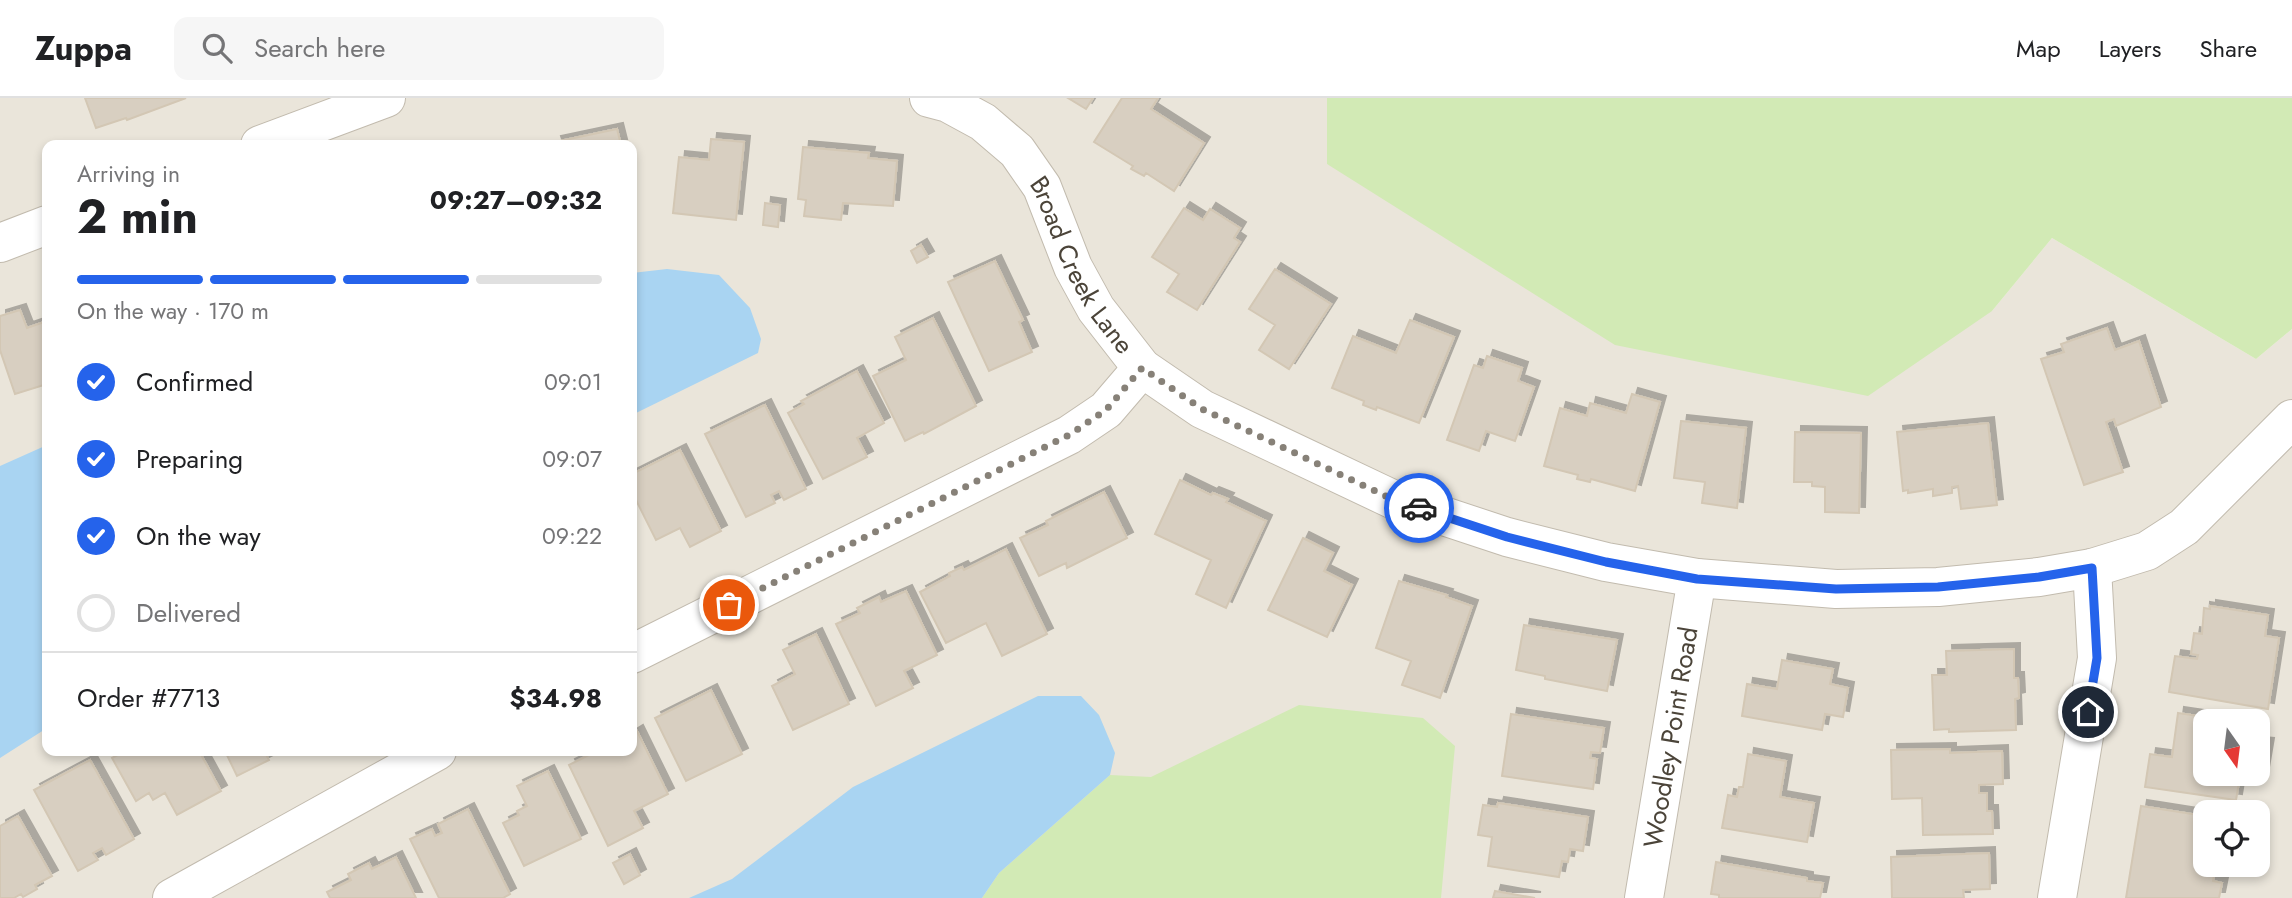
<!DOCTYPE html>
<html lang="en">
<head>
<meta charset="utf-8">
<style>
	body { margin:0; font-family:Jost,sans-serif; background:#f6f6f6; color:#202124; height:100vh; display:flex; flex-direction:column; font-size:26px; white-space:nowrap }
	* { box-sizing:border-box; margin:0 }
	p { font-size:23px; color:#757577 }
	.icon { flex:none; width:38px; height:38px; fill:none; stroke:currentColor; stroke-width:2; stroke-linecap:round; stroke-linejoin:round }
	.map { position:relative; flex:1; overflow:hidden }
	.sheet { position:absolute; left:42px; top:42px; width:595px; height:616px; display:flex; flex-direction:column; background:#fff; border-radius:14px; box-shadow:0 4px 10px #0003 }
	.sheet>* { flex:none }
	.needle { width:46px; rotate:166deg }
	.fabs { position:absolute; left:2193px; top:611px; display:grid; gap:14px }
	.fabs a { display:grid; place-items:center; width:77px; height:77px; border-radius:14px; background:#fff; box-shadow:0 4px 10px #0003; font-size:35px }
	.pin { position:absolute; display:grid; place-items:center; width:60px; height:60px; color:#fff; margin:-30px; border:4px solid #fff; border-radius:50%; box-shadow:0 2px 7px #0007 }
	.courier { position:absolute; display:grid; place-items:center; width:70px; height:70px; margin:-35px; border:5px solid #2563eb; border-radius:50%; background:#fff; color:#222; box-shadow:0 2px 9px #0007 }
	.head em { font-style:normal; font-weight:700 }
	.head div { display:flex; flex-direction:column-reverse }
	.head { display:flex; align-items:center; justify-content:space-between; height:119px; padding:0 35px }
	h1 { font-size:46px; font-weight:700; line-height:52px }
	.bar { display:grid; grid-template-columns:repeat(4,1fr); gap:10px 7px; align-content:center; height:84px; padding:0 35px }
	.bar i { height:9px; border-radius:5px; background:#e0e0e0 }
	.bar .on { background:#2563eb }
	.bar p { grid-column:span 4 }
	.line { display:flex; align-items:center; gap:18px; padding:0 35px; border-top:2px solid #e0e0e0 }
	.line div { flex:1 }
	ol { padding:0 35px; list-style:none }
	li { display:flex; align-items:center; gap:21px; height:77px }
	li p { margin-inline-start:auto }
	li .icon { padding:7px; border-radius:50%; background:#2563eb; color:#fff; stroke-width:4 }
	li:last-child { color:#757577 }
	li i { width:38px; height:38px; border:4px solid #e0e0e0; border-radius:50% }
	header { display:flex; align-items:center; gap:42px; box-sizing:border-box; height:98px; padding:0 35px; background:#fff; border-bottom:2px solid #e0e0e0 }
	header strong { font-size:33px }
	nav { display:flex; gap:38px; margin-inline-start:auto; font-size:24px }
	.search { width:490px; height:63px; background:#f6f6f6; display:flex; align-items:center; gap:18px; box-sizing:border-box; padding:0 24px; border-radius:14px; color:#757577; font-size:26px }
	.map>svg:first-child { display:block }
</style>
</head>
<body>
<header>
<strong>Zuppa</strong>
<div class="search"><svg class="icon" aria-label="search" viewBox="0 0 24 24"><circle cx="10" cy="10" r="6"/><path d="M15 15l6 6"/></svg>Search here</div>
<nav><a>Map</a><a>Layers</a><a>Share</a></nav>
</header>
<div class="map">
<svg width="2292" height="800" viewBox="0 0 2292 800">
	<defs>
		<filter id="shadow"><feDropShadow dx="6" dy="-6" stdDeviation="0" flood-color="#0004"/></filter>
	</defs>
	<rect width="100%" height="100%" fill="#f6f3ec"/>
	<!-- residential -->
	<path fill="#eae5da" fill-rule="evenodd" d="M0,0h1327v66l665,147 60,-73 204,121 36,-30v569h-2292zM47,47h585v606h-585zM2205,623h53v53h-53zM2205,714h53v52h-53z"/>
	<!-- green -->
	<path fill="#d2eab5" d="M1327,0h965v231l-36,30 -204,-121 -60,73 -124,85 -253,-51 -288,-181z
		M1299,607l124,13 32,28 -14,152h-459l17,-25 111,-98 41,2z"/>
	<!-- water -->
	<path fill="#a9d4f2" d="M667,171l52,6 31,33 11,31 -3,14 -126,62v-142z
		M47,347v283l-47,30v-292z
		M1038,598h43l18,19 16,38 -5,22 -111,98 -17,25h-293l43,-19 121,-92z"/>
	<!-- building -->
	<path fill="#d8cfc1" stroke="#d3c7b4" stroke-width="2" filter="url(#shadow)" d="M85,0h101l-59,22 -1,-2 -30,10z
		M1068,0h25l-7,11z
		M1122,0h36l-7,11 53,34 -30,48 -28,-18 -2,3 -13,-7 2,-3 -39,-24z
		M617,31l4,16h-65l-1,-3z
		M711,41l33,3 -8,78 -63,-7 6,-56 30,3z
		M803,49l66,6 -1,5 29,3 -4,45 -50,-3 -2,17 -37,-4 2,-16 -8,-1z
		M765,105l15,2 -2,22 -15,-2z
		M1184,110l19,12 7,-11 30,19 -6,10 6,4 -43,68 -30,-18 12,-18 -27,-17z
		M921,147l7,12 -11,6 -6,-12z
		M995,163l28,59 -4,2 13,30 -43,19 -41,-89z
		M1275,171l56,35 -42,65 -30,-19 16,-25 -26,-16z
		M20,212l7,18 20,-7v63l-32,10 -15,-44v-34z
		M933,220l43,88 -52,28 -1,-2 -18,9 -32,-65 33,-16 -11,-23z
		M1410,222l44,17 -35,86 -42,-16 -1,3 -13,-5 1,-4 -32,-13 21,-52 43,17z
		M2107,230l8,22 24,-9 22,66 -45,19 -2,-7 -8,3 17,50 -39,13 -43,-126 23,-7 -3,-8z
		M1487,258l35,12 -4,13 16,6 -19,54 -29,-10 -7,20 -32,-11 27,-75 9,3z
		M857,273l27,52 -27,15 10,19 -44,22 -35,-66 16,-9 -3,-3z
		M1632,296l28,8 -25,89 -44,-12 -1,3 -13,-3 1,-4 -34,-9 16,-58 27,8 3,-13 36,10z
		M765,307l41,84 -22,11 -5,-9 -8,4 4,8 -29,14 -41,-83z
		M1681,323l65,7 -9,80 -35,-5 3,-21 -31,-4z
		M1988,325l9,82 -36,4 -3,-23 -6,1v6l-19,3v-7l-25,4v-3l-5,1 -6,-59z
		M1795,334l66,1 -2,80 -34,-1v-25l-13,-1v-4h-18z
		M680,352l41,81 -31,16 -10,-19 -24,12 -24,-48v-18z
		M1180,382l31,15 2,-2 15,6 -2,3 40,19 -40,87 -30,-14 15,-34 -56,-26z
		M1104,394l23,46 -60,30 -1,-5 -27,13 -19,-38 28,-13 -2,-4z
		M1303,440l30,15 -9,18 28,14 -25,52 -59,-27z
		M1006,451l41,85 -45,22 -16,-33 -40,20 -26,-51 30,-16 -1,-3 13,-6 2,3z
		M1399,483l48,14 -1,2 26,9 -32,92 -38,-13 9,-24 -35,-13z
		M906,493l31,64 -33,16 9,17 -37,18 -40,-82 24,-11 -3,-5 22,-11 2,5z
		M2210,508l58,9 -3,21 14,2 -11,71 -99,-17 6,-36 22,3 1,-4 -7,-1 3,-21 8,1 2,-26 6,1z
		M1524,527l93,15 -10,51 -62,-12v-3l-29,-6z
		M816,536l33,70 -56,26 -21,-44 23,-12 -12,-24z
		M2014,551v29h4l1,20 -4,1 1,31 -67,2v-3l-15,1 -2,-55h15l-1,-24z
		M1782,562l51,9 -3,15 18,4 -5,29 -18,-3 -3,16 -80,-14 5,-32 30,5z
		M711,592l31,64 -56,27 -31,-63z
		M2178,615l54,8h-27v53h53v-31l10,1 -6,35 -22,-3 -4,24 -91,-13 5,-33 22,3z
		M1511,616l93,14 -4,25 -9,-1 -1,6 7,1 -4,30 -91,-13z
		M637,633l31,63 -34,17 9,17 -35,18 -39,-81 22,-11 -1,-3h42v-17z
		M1950,651v4l52,-2 1,33 -24,1v8h8v18h5l1,23 -70,1 -1,-37 -30,1 -1,-49z
		M125,653h74l22,40 -44,24 -12,-22 -12,7 -4,-7 -13,8 -24,-43z
		M225,653h39l5,9 -32,16z
		M1748,656l38,7 -6,36 34,6 -7,39 -85,-14 6,-33 9,2 2,-10h4z
		M90,662l44,79 -28,16 -4,-7 -9,5 5,7 -20,11 -44,-81z
		M548,673l33,68 -57,27 -21,-43 16,-8 -2,-4 10,-5 -10,-20z
		M1498,705l90,14 -5,34 -13,-2 -2,13 -6,-1 -3,16 -71,-11 4,-29 -14,-2 5,-30 14,2z
		M2141,708l64,10v48h11l-3,17 9,2 -3,15h-93z
		M468,711l42,85 -7,4h-64l-29,-59 22,-10 3,7 7,-3 -4,-9z
		M18,718l34,60 -17,9 2,4 -14,8 -2,-3 -7,4h-14v-72z
		M1989,755l1,36 -27,1 1,8h-72l-1,-41z
		M630,756l10,21 -16,9 -11,-21z
		M396,759l20,41h-86l-3,-6 24,-12 -3,-6 21,-11 3,6z
		M1716,764l91,16v3l16,2 -3,15h-101v-3l-8,-1z
		M1495,793l40,7h-42z"/>
	<g fill="none" stroke-linecap="round" stroke-linejoin="round">
		<!-- minor casing -->
		<g stroke="#c2bbae" stroke-width="40">
			<g id="minor">
				<path id="s1" d="M929,0l19,5 35,19 34,29 25,36 31,80 23,42 46,59 60,41 190,90 115,38 99,25 91,16 139,11 102,-2 101,-10 53,-9 55,-17 37,-24 108,-108"/>
				<path d="M260,47l126,-47"/>
				<path d="M0,145l47,-18"/>
				<path d="M632,556l437,-219 37,-25 36,-42"/>
				<path d="M172,800l265,-147"/>
				<path id="s2" d="M1644,800l53,-320"/>
				<path d="M2057,800l40,-240 -5,-90"/>
			</g>
		</g>
		<!-- minor -->
		<use href="#minor" stroke="#fff" stroke-width="38"/>
	</g>
	<g fill="none" stroke-linecap="round" stroke-linejoin="round">
		<!-- done -->
		<path stroke="#878178" stroke-width="7" stroke-dasharray="0 12.6" d="M729,507l340,-170 37,-25 36,-42 60,41 190,90 27,9"/>
		<!-- route -->
		<path stroke="#2563eb" stroke-width="9" d="M1419,410l88,29 99,25 91,17 139,10 102,-2 101,-10 53,-9 5,90 -9,54"/>
	</g>
	<g text-anchor="middle" stroke-width="5" stroke-linejoin="round" paint-order="stroke">
		<!-- street labels -->
		<g font-size="26" fill="#4b4439" stroke="#fff">
			<text dy="9" stroke="none"><textPath href="#s1" startOffset="236">Broad Creek Lane</textPath></text>
			<text dy="9" stroke="none"><textPath href="#s2" startOffset="163">Woodley Point Road</textPath></text>
		</g>
	</g>
</svg>
<div class="fabs">
<a><svg class="needle" viewBox="-14 -14 28 28"><path d="M0-13l5 13h-10z" fill="#e53935"/><path d="M0 13l5-13h-10z" fill="#757577"/></svg></a>
<a><svg class="icon" aria-label="locate" viewBox="0 0 24 24"><circle cx="12" cy="12" r="6"/><path d="M12 2v4M12 18v4M2 12h4M18 12h4"/></svg></a>
</div>
<div class="pin" style="left:729px;top:507px;background:#ea580c"><svg class="icon" aria-label="bag" viewBox="0 0 24 24"><path d="M5 8h14l-1 12H6zM9 8a3 3 0 0 1 6 0"/></svg></div>
<div class="pin" style="left:2088px;top:614px;background:#1f2937"><svg class="icon" aria-label="home" viewBox="0 0 24 24"><path d="M3 11l9-7 9 7M6 9v11h12V9"/></svg></div>
<div class="courier" style="left:1419px;top:410px"><svg class="icon" aria-label="car" viewBox="0 0 24 24"><path d="M5 17H2v-5l4-1 3-4h7l3 4 3 1v5h-3M9 17h6M6 11h13"/><circle cx="7" cy="17" r="2"/><circle cx="17" cy="17" r="2"/></svg></div>
<section class="sheet">
<div class="head"><div><h1>2 min</h1><p>Arriving in</p></div><em>09:27–09:32</em></div>
<div class="bar"><i class="on"></i><i class="on"></i><i class="on"></i><i></i><p>On the way · 170 m</p></div>
<ol>
<li><svg class="icon" aria-label="check" viewBox="0 0 24 24"><path d="M5 12l5 5 9-10"/></svg>Confirmed<p>09:01</p></li>
<li><svg class="icon" aria-label="check" viewBox="0 0 24 24"><path d="M5 12l5 5 9-10"/></svg>Preparing<p>09:07</p></li>
<li><svg class="icon" aria-label="check" viewBox="0 0 24 24"><path d="M5 12l5 5 9-10"/></svg>On the way<p>09:22</p></li>
<li><i></i>Delivered</li>
</ol>
<div class="line" style="height:91px"><div>Order #7713</div><b>$34.98</b></div>
</section>
</div>
</body>
</html>
